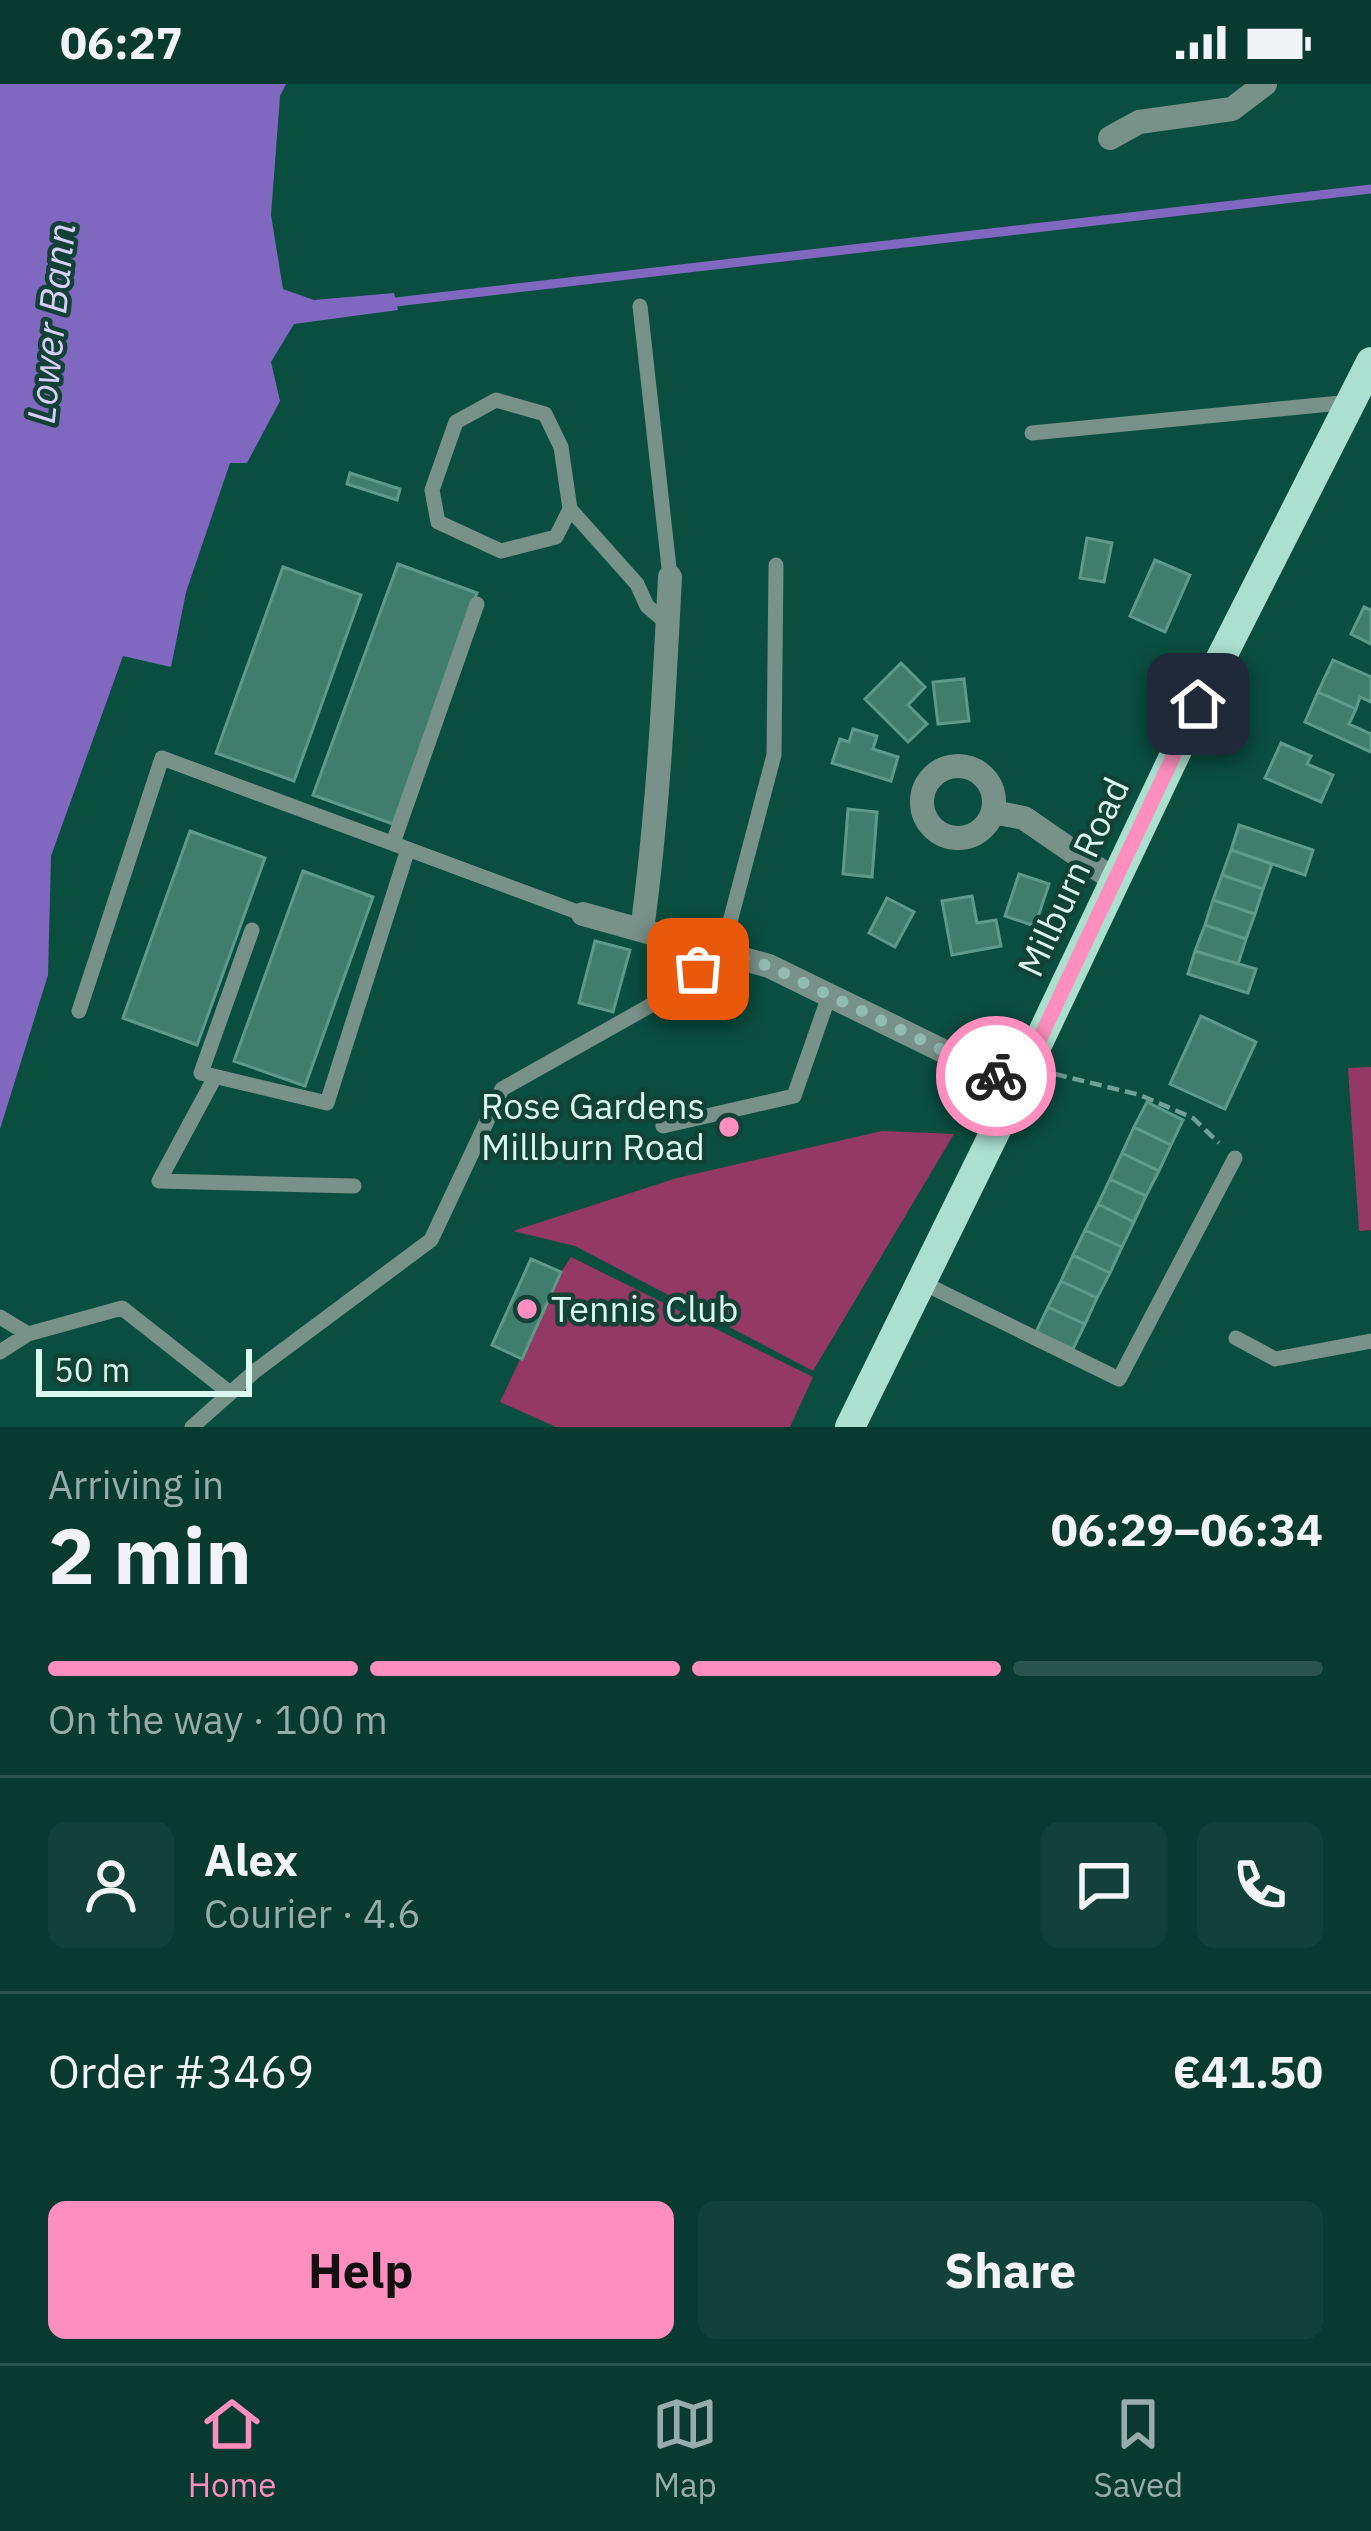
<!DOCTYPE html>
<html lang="en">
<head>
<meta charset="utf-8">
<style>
	body { margin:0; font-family:"IBM Plex Sans",sans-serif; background:#114138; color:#f1f3f6; height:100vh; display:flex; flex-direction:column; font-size:45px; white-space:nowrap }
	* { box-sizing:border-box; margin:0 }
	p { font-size:39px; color:#98adab }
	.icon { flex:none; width:66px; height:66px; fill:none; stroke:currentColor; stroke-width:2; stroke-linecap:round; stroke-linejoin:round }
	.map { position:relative; height:1343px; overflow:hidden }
	.details { display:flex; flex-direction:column; background:#083a30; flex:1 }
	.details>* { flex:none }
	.scale { position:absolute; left:36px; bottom:30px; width:216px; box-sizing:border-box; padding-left:12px; border:6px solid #daf8ef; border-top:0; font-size:33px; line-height:42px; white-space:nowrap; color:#daf8ef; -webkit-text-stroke:9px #124136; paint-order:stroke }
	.pin { position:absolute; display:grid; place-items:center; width:102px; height:102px; color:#fff; margin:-51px; border-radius:24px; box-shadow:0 6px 18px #0006 }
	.courier { position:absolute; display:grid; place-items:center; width:120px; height:120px; margin:-60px; border:9px solid #fe8ebd; border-radius:50%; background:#fff; color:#222; box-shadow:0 3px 15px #0007 }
	.head em { font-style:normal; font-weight:800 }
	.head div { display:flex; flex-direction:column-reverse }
	.head { display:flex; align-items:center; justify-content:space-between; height:204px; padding:0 48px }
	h1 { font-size:78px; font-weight:800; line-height:90px }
	.bar { display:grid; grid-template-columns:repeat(4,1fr); gap:18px 12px; align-content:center; height:144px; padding:0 48px }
	.bar i { height:15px; border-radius:9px; background:#29544c }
	.bar .selected { background:#fe8ebd }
	.bar p { grid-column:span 4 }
	.line { display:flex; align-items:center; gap:30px; padding:0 48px; border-top:3px solid #29544c }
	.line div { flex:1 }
	.round { display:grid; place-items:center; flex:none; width:126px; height:126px; border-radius:18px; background:#114138 }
	.action { display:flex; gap:24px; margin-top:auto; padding:24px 48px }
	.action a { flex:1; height:138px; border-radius:18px; background:#fe8ebd; color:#111; font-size:48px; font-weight:800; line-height:138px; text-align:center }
	.action a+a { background:#114138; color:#f1f3f6 }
	.status { display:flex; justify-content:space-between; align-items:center; height:84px; padding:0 60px; background:#083a30; direction:ltr }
	.status svg { height:33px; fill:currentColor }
	.menu { display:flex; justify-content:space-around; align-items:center; height:168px; border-top:3px solid #29544c; background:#083a30; font-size:33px; color:#98adab }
	.menu a { display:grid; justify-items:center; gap:6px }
	.menu .selected { color:#fe8ebd }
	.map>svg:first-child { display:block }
</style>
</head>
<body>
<div class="status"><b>06:27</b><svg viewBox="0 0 49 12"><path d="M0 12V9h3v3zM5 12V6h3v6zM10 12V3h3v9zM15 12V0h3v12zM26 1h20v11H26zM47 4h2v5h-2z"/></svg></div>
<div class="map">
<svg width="1371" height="1343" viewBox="0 0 1371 1343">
	<rect width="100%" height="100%" fill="#0a4e40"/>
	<!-- green -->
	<path fill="#943963" d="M1371,983v163l-12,1 -11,-163z
		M882,1047l72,3 -141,237 -238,-125 -62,-15 164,-53z
		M571,1173l242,120 -23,50h-234l-56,-25 61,-130z"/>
	<!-- water -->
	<path fill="#8068c1" d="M0,0h286l-6,12 -9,119 12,74 31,11 80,-7 4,17 -104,14 -23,38 9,39 -33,62h-17l-44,129 -15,75 -48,-11 -72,200 -3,119 -48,154z"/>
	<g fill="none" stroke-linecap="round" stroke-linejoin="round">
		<!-- stream -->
		<path stroke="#8068c1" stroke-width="9" d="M387,219l984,-114"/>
	</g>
	<!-- building -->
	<path fill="#417d6d" stroke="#5e9a89" stroke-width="3" d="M350,389l50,16 -3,11 -50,-16z
		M1087,454l25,5 -8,39 -24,-4z
		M1155,476l35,15 -25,57 -35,-16z
		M398,480l79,29 -84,231 -80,-29z
		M283,483l78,28 -67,186 -78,-28z
		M1364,523l7,3v34l-20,-10z
		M1333,576l38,17v25l-11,-5 -4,12 -38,-17z
		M901,579l24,24 -17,18 19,19 -19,18 -43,-43z
		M964,595l5,42 -31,3 -5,-42z
		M1318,608l38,17 -7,15 22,10v18l-66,-30z
		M853,645l24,7 -4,13 25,8 -7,24 -59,-18 8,-24 9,3z
		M1281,659l30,13 -4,8 26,11 -12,27 -56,-24z
		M848,725l29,3 -5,65 -29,-3z
		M1239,741l74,25 -8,25 -74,-25z
		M190,747l75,27 -68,187 -74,-27z
		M1231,766l41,14 -9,25 -41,-14z
		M303,787l70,26 -68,189 -71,-25z
		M1019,790l30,10 -14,42 -30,-10z
		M1222,791l41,14 -8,25 -42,-14z
		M972,812l5,27 19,-3 5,26 -49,9 -10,-54z
		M887,814l27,14 -19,35 -26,-14z
		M1213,816l42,14 -9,25 -41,-14z
		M1205,841l41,14 -8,25 -43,-13z
		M595,857l35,9 -17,62 -34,-9z
		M1195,867l61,18 -8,24 -60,-19z
		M1201,932l55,26 -31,67 -55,-25z
		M1147,1018l36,18 -12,25 -37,-18z
		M1134,1043l37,18 -12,26 -37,-18z
		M1122,1069l37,18 -13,25 -36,-17z
		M1110,1095l36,17 -12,26 -36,-18z
		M1098,1120l36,18 -12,25 -37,-17z
		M1085,1146l37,17 -12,26 -37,-18z
		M1073,1171l37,18 -13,25 -36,-17z
		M531,1175l30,13 -39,87 -30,-14z
		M1061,1197l36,17 -12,26 -37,-17z
		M1048,1223l37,17 -12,25 -37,-17z"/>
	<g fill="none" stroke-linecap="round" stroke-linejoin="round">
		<!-- path -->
		<path stroke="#6fa195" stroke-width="4.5" stroke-dasharray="12 6" stroke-linecap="butt" d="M1055,990l85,21 53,23 26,25"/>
		<!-- lane -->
		<path stroke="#789189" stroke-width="15" d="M640,222l30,271
			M1032,349l319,-31
			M570,425l-14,28 -55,14 -63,-29 -6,-32 24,-68 40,-22 49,14 16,33 9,62 67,75 10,22 21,18
			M393,759l84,-239
			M252,846l-51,143 126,30 81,-254
			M722,868l52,-197 2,-190
			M79,927l83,-253 421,156
			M215,993l-56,104 195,5
			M663,1042l131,-30 35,-100
			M921,1198l198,97 116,-221
			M0,1233l28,17
			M1236,1254l39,21 96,-18
			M0,1268l28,-18 94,-26 108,85
			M192,1343l63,-56 176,-131 71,-151 183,-103 13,-17 5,-22"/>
		<!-- street -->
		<path stroke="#789189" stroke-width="24" d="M1110,54l29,-16 93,-13 33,-25
			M922 718a36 36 0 1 1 72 0a36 36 0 1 1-72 0Z
			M993,728l31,6 90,62
			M583,830l186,52 248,121
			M642,846c16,-117 22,-235 28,-353"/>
		<!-- primary -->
		<path stroke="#abdfcf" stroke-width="30" d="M850,1343l167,-340 201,-423 153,-302"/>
	</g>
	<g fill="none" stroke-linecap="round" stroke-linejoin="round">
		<!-- done -->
		<path stroke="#91bcb2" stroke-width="12" stroke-dasharray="0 21.6" d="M698,885l5,-22 66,19 227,110"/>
		<!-- route -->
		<path stroke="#fe8ebd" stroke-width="15" d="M996,992l21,11 181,-383"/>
	</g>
	<!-- markers -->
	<g fill="#fe8ebd" stroke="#124136" stroke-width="4.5">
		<circle cx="729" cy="1043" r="12"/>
		<circle cx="527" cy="1225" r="12"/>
	</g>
	<g text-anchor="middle" stroke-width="9" stroke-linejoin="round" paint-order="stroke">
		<!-- street labels -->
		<g font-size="36" fill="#daf8ef" stroke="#124136">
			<text transform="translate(1073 793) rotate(-65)" y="13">Milburn Road</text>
		</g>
		<!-- poi labels -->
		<g font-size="36" fill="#daf8ef" stroke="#124136" text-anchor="end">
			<text x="705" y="1035">Rose Gardens<tspan x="705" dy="41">Millburn Road</tspan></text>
			<text x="551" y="1238" text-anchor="start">Tennis Club</text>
		</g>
		<!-- water labels -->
		<g font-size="39" font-style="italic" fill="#d9cffe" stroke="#124136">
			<text transform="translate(51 239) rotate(-84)" y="14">Lower Bann</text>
		</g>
	</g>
</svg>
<div class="scale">50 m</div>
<div class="pin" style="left:698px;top:885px;background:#ea580c"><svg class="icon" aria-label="bag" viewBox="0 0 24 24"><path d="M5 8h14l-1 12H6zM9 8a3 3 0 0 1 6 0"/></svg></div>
<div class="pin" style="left:1198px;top:620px;background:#1f2937"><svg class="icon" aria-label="home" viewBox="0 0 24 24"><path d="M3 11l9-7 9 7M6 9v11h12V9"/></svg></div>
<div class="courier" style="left:996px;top:992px"><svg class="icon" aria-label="bike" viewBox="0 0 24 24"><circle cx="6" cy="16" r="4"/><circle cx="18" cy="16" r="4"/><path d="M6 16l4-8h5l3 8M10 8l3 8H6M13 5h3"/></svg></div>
</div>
<section class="details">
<div class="head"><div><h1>2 min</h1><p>Arriving in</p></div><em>06:29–06:34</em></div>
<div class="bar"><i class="selected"></i><i class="selected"></i><i class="selected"></i><i></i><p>On the way · 100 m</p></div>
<div class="line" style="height:216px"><a class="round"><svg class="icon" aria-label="person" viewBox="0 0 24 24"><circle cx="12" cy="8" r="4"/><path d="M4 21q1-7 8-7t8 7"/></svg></a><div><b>Alex</b><p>Courier · 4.6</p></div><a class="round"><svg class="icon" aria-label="chat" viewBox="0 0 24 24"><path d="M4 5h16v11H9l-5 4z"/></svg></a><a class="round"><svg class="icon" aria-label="phone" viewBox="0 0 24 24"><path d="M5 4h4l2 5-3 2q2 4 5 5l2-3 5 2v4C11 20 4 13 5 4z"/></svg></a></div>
<div class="line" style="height:156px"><div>Order #3469</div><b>€41.50</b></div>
<div class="action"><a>Help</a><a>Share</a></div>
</section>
<nav class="menu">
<a class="selected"><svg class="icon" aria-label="home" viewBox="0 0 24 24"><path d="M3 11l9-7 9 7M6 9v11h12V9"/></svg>Home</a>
<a><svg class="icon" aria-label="map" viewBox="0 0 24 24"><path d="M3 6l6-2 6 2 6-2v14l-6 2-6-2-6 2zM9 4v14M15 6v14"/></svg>Map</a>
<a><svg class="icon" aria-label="saved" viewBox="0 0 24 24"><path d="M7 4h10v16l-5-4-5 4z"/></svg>Saved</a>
</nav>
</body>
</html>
